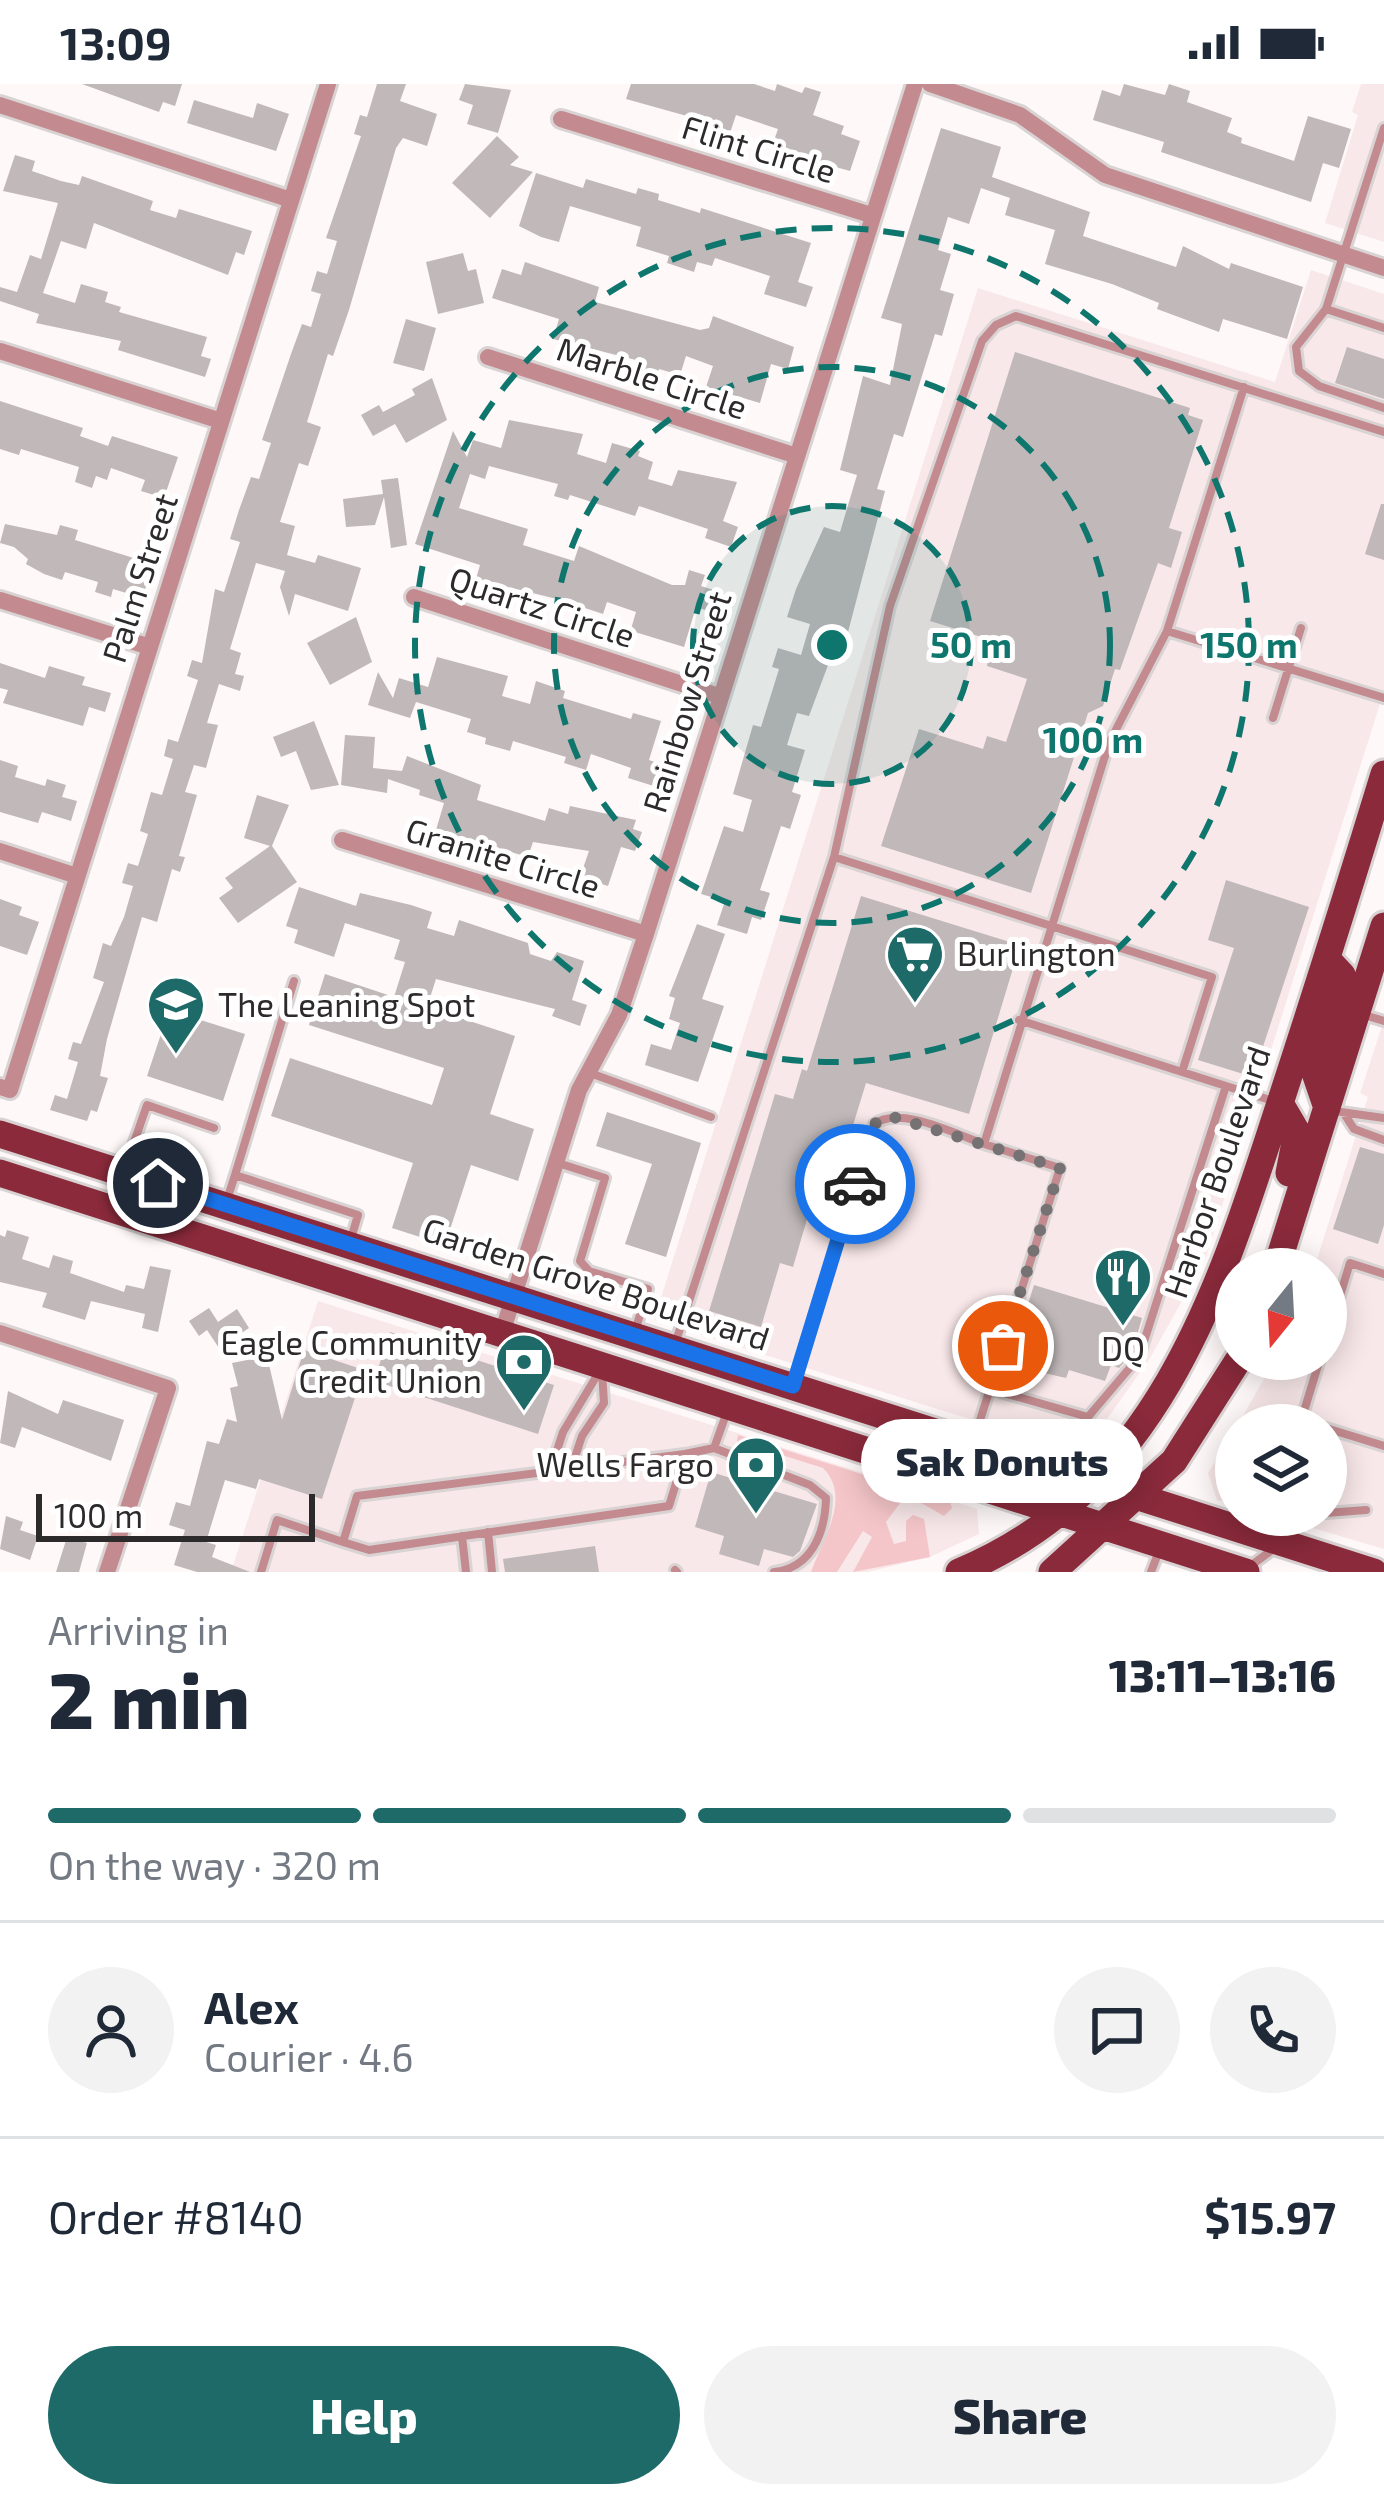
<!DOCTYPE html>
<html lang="en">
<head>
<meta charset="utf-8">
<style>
	body { margin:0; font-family:"Exo 2",sans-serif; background:#f2f2f3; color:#1f2937; height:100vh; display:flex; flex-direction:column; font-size:45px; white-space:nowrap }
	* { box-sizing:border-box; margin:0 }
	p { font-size:39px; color:#747a83 }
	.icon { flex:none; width:66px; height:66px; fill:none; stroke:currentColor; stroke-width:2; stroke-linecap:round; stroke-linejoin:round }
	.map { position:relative; height:1488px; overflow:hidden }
	.drawer { display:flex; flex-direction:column; background:#fff; flex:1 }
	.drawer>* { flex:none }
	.needle { width:78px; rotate:198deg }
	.controls { position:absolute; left:1215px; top:1164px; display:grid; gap:24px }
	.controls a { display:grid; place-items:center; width:132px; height:132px; border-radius:50%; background:#fff; box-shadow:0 6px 30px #0003; font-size:60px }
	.scale { position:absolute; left:36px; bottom:30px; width:279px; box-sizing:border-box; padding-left:12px; border:6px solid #2d2a2b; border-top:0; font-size:33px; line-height:42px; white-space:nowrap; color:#2d2a2b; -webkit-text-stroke:9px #fff; paint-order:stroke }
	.pin { position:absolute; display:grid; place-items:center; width:102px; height:102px; color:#fff; margin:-51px; border:6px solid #fff; border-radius:50%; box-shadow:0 3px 12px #0007 }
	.courier { position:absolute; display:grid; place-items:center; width:120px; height:120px; margin:-60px; border:9px solid #1a73e8; border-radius:50%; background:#fff; color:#222; box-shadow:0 3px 15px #0007 }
	.bubble { position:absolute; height:84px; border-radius:42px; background:#fff; box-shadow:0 6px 30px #0003; font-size:39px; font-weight:800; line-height:84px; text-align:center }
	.overview em { font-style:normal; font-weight:800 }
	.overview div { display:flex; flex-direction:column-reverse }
	.overview { display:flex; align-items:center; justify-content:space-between; height:204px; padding:0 48px }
	h1 { font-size:78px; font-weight:800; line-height:90px }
	.bar { display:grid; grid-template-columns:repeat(4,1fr); gap:18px 12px; align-content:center; height:144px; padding:0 48px }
	.bar i { height:15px; border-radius:9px; background:#e0e1e3 }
	.bar .on { background:#1d6a69 }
	.bar p { grid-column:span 4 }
	.line { display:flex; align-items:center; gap:30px; padding:0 48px; border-top:3px solid #e0e1e3 }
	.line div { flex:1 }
	.round { display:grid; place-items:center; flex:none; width:126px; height:126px; border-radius:63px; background:#f2f2f3 }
	.cta { display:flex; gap:24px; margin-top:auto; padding:24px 48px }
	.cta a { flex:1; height:138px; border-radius:72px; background:#1d6a69; color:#fff; font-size:48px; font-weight:800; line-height:138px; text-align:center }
	.cta a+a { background:#f2f2f3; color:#1f2937 }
	.status { display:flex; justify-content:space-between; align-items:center; height:84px; padding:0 60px; background:#fff; direction:ltr }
	.status svg { height:33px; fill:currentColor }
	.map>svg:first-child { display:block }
</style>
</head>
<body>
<div class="status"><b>13:09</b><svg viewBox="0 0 49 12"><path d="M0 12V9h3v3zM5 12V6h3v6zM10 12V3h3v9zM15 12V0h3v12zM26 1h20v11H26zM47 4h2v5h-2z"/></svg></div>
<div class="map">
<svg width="1384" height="1488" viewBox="0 0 1384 1488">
	<rect width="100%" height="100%" fill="#fff8f8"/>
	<!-- built -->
	<path fill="#f9e8e9" d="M1361,0h23v158l-59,-19 33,-108 -6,-3z
		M1311,186l73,24v397l-179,569 -55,98 -52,74 -36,16 -408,-128 324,-1032 297,94z
		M1384,936v529l-115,-34h57v-90h-88l37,-66h51v-90h-12l54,-172 -8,-4z
		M318,1217l647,204 12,4 2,25 -49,23 -63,15h-636z
		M1236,1344v77l-19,-5 -9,-27z"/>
	<!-- green -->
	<path fill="#f5c6c9" d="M738,1351l212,67 2,6 -8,8 -28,-16 -13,-1 -17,23 8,22 12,-3v-20l7,-6 11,4 6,38 -77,15 19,-35 -9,-6 -26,41h-26c12,-33 41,-75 12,-104l-86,-27z"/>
	<!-- building -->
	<path fill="#c0b8b9" d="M82,0h100l-7,22 -12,-4 -4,10z
		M377,0h29l-6,17 37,13 -10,32 -24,-8 -7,10 -47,162 -16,46 -5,-2 -21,68 14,5 -13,39 -9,-3 -19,59 15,4 -8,29 28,8 3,-8 43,13 -13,43 -53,-17 -6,22 -9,-29 5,-16 -29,-8 -26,86 11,4 -6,21 9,2 -4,15 -21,-7 -12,39 11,2 -12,43 -12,-3 -9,27 12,3 -18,61 6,1 -5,15 -8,-3 -15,53 -15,-5 -35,122 -7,37 8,2 -11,34 -6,-2 -4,11 -37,-11 5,-15 12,4 11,-37 -10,-3 5,-17 8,2 23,-62 -11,-4 10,-35 8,3 13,-29 9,-31 -11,-3 6,-20 10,3 10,-32 -8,-3 11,-39 11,3 11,-36 -9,-3 4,-17 10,3 20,-62 -11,-4 5,-16 10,3 13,-74 9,3 16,-50 -10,-3 9,-29 12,-33 8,2 12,-36 -9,-3 29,-86 11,-30 9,3 10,-33 -10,-3 6,-20 10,3 10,-33 -11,-3 35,-102 -7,-2 6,-19 7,2z
		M465,0l46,6 -13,43 -31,-9 6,-19 -14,-5z
		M631,0h123l21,7 2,-7 25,9 3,-6 16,5 -8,23 31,11 -3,8 19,7 -10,30 -79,-22 7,-20 -42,-14 -6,18 -20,-6 2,-4 -86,-24z
		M1124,0l41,11 4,-11 21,7 -3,11 45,16 -5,14 15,6 -1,5 53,18 14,-45 43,13 -12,39 -16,-5 -12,39 -150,-50 3,-10 -71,-22 9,-30 18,6z
		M194,16l59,18 4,-15 32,11 -13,37 -89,-28z
		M941,44l60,19 -9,30 98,35 -7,24 93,31 7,-21 46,23 2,-6 72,24 -16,52 -64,-20 -4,13 -62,-23 2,-6 -47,-19 -67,-20 10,-34 -50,-15 5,-17 -29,-10 -12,36 -21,-7 -10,33 13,4 -11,36 14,4 -12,42 -7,-2 -32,103 -9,-3 -17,55 8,2 -38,145 -7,-3 -31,83 -12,-3 -10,32 18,5 -13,42 9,3 -11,34 -9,-3 -21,64 10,3 -9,27 -9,-3 -5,17 -30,-9 8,-24 -24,-7 23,-68 19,6 9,-32 -19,-6 20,-69 8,2 18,-58 -7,-2 6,-19 23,7 9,-31 -23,-7 9,-28 28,-62 16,5 17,-57 -17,-5 23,-94 27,9 12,-61 -21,-6z
		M497,52l22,21 -9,8 23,7 -43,46 -38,-35z
		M15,71l20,6 -3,10 29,10 18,4 3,-9 71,25 -3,9 26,8 3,-9 73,22 -8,24 -8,-3 -8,23 -134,-52 -8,26 -25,-8 -18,52 32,10 6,-19 27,8 -3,10 16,5 -2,5 88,25 -6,19 10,3 -6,18 -87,-27 3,-9 -85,-18 3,-9 -39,-13v-14l17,5 13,-37 11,4 17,-56 -55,-12z
		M536,89l47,15 3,-9 50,15 2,-6 21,6 -1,6 42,13 1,-5 110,35 -13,39 15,5 -7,20 -42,-13 6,-18 -55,-18 -3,8 -15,-4 -3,10 -27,-9 2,-7 -33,-10 5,-19 -71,-21 -11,36 -18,-5 -22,-11z
		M463,169l5,18 8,-2 8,34 -46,11 -12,-52z
		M525,178l74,25 -4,15 105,28 9,-2 4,-12 81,31 -6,22 -17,-5 -11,39 -54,-16 7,-21 -27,-10 -6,19 -21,-6 -2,6 -23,-7 2,-8 -83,-21 6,-20 -67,-21 10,-29 19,6z
		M406,235l30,9 -12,43 -31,-8z
		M1347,263l37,12v40l-49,-16z
		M1015,268l175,56 -2,7 15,5 -34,108 13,4 -11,36 -13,-5 -38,107 -5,-1 -12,37 -15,7 -57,180 -150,-47 38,-117 64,20 4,-13 19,6 21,-63 -40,-13 4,-26 -61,-19z
		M432,294l15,42 -41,23 -11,-19 -22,12 -12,-21 18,-10 4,7 32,-17 -3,-6z
		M0,317l83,27 -3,8 28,10 4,-10 66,21 -14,41 -23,-7 4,-11 -34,-12 -4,12 -11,-4 -4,12 -17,-6 4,-15 -58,-18 -2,6 -19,-6z
		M509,336l74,14 -6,20 29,9 6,-20 28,8 -2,5 15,6 -5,17 24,7 6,-16 59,12 -14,39 15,6 -7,20 -26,-9 3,-9 -69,-23 -4,10 -65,-21 -2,5 -14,-4 4,-12 -69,-18 -4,13 -15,-5 -11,34 69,21 -5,16 51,16 5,-15 93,39h13l4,-15 16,5 -4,11 16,5 -6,21 -15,-5 -12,40 -49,-15 -4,-3 5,-17 -29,-10 -4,12 -21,-7 -2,7 -21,-7 2,-7 -85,-21 4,-14 -65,-21 38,-113 14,26 6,-17 28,8z
		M398,394l9,67 -16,3 -7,-51 -9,28 -29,2 -3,-28 40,-5 -2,-14z
		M1381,420h3v56l-19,-6z
		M5,440l52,11 3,-10 18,5 -3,10 62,19 -5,16 16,4 -5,19 -30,-9 -2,8 -16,-5 3,-10 -33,-10 -3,8 -18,-6 -18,-10 2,-5 -14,-12 -14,-4z
		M356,533l16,45 -42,23 -23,-42z
		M437,573l71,19 -6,20 28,8 6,-23 29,10 -2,7 68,21 2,-6 28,8 -12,39 14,5 -6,22 -29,-9 3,-10 -40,-14 -5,16 -22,-7 2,-6 -53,-16 -3,10 -25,-7 1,-6 -19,-6 4,-13 -55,-17 -6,16 -42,-13 10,-33 15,26 6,-20 29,9z
		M0,579l45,15 4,-12 36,11 -3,8 29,8 -6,19 -16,-5 -6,19 -80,-23 5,-13 -8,-2z
		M314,637l25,64 -28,5 -15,-39 -15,6 -8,-20z
		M345,651l30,2 -2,31 29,3 5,-15 74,29 -4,15 68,21 4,-13 19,6 2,-8 66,14 -3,9 9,3 -7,19 -14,-4 -13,39 -28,-9 9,-26 -56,-9 -5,15 -92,-27 8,-27 -25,-8 1,-5 -32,-11 -1,14 -46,-8z
		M0,676l18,6 -3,11 30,9 2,-7 19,6 -4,12 15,4 -6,20 -29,-9 -4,11 -38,-11z
		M257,711l32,10 -17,41 25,36 -59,41 -19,-25 14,-10 -8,-10 45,-32 -26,-8z
		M1226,796l83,27 -56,170 -55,-17 36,-112 -26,-8z
		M299,803l57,19 4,-13 51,12 21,7 -5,16 27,8 5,-16 69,23 2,11 21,7 6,-9 27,9 -12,39 15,5 -7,21 -28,-10 3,-7 -119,-30 -9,28 88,29 -25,78 44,15 -16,52 -47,-16 -26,80 -53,-17 21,-65 -142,-47 19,-58 142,47 12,-37 -135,-43 16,-51 69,23 11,-35 -11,-3 6,-19 -55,-17 -11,34 -40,-14 4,-13 -12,-4z
		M861,812l159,49 -51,169 -103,-31 -33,107 -16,-5 -24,82 -13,-4 -19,64 -52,-16 66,-217 18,5 9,-30 5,2z
		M0,815l22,8 -3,8 20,7 -12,33 -27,-9z
		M697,840l28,10 -23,65 22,7 -26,76 -53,-17 6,-21 20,6 9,-27 -11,-4 6,-21 -6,-2z
		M169,926l76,24 -22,67 -76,-25z
		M607,1028l94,31 -35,114 -41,-13 27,-80 -56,-18z
		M1360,1063l24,7v71l-6,19 -45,-15z
		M7,1146l22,7 -7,22 27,9 4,-13 20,6 -3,12 54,19 2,-7 18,4 6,-23 21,4 -13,62 -16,-4 3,-14 -54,-13 -6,19 -43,-13 5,-14 -47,-11v-47l5,2z
		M1034,1201l108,33 -10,35 -13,15 -8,-3 -6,16 -36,-11 -3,8 -57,-13z
		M209,1224l9,14 19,-13 12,19 -30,20 -12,-18 -8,6 -10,-15z
		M390,1248l164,53 -16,49 -164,-53z
		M304,1266l60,20 -42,129 -63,-20 -3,10 -31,-9 -19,62 10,3 -4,12 38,15h-53l-23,-7 11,-35 -16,-5 7,-23 14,4 17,-65 12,3 8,-25 10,3 -7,-34 8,-2 -6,-23 35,-7 15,64z
		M8,1307l50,23 5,-14 61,20 -13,41 -89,-34 -7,21 -15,-5z
		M711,1388l106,32 -17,47 -7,6 -29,-8 -5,17 -40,-12 5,-18 -29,-9z
		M6,1432l17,6 -3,8 18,6 -8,24 -30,-11z
		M67,1453l20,6 -8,29h-23z
		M595,1462l4,26h-94l-2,-13z"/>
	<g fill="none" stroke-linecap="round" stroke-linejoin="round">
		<!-- service casing -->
		<g stroke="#d9d3d3" stroke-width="14">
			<path id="service" d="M1384,44l-58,181 58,19
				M1326,225l-30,38 3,24 20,15 65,22
				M1167,547l217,67
				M1273,634l28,-90
				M834,773l378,120 -30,95
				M294,897l-59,194 123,40 -8,27
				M1364,931l20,6
				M1019,936l254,81
				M590,989l121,44
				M1334,1027l50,7
				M1345,1031l9,14 30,11
				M558,1079l47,15 -25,83 9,10 59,18 -13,42
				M126,1081l21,-60 67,23
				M226,1119l9,-28
				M1326,1257l24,-78 34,11
				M675,1260l159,-487 56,-251 92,-265 14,-16 20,-9 368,116
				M795,1295l79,-255c26,-19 81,10 110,20l125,-401 58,-112 77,-244
				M990,1305l98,28 51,-60 87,-271
				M1262,1341l13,-9 26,5
				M1315,1341l-14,-4 19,-62
				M1326,1344l58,18
				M975,1352l85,-268 -76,-24
				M714,1364l96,37 16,13c-1,36 -15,70 -52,74
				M685,1370l-16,52 -300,44 -26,-8 14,-46z
				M685,1370l29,-6 14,-39
				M571,1385l11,-33 22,-33 -2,-31
				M550,1388l13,-40 36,-60
				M1326,1429l40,-3
				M488,1448l4,40
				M462,1452l4,36
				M1249,1483l27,-20
				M675,1486l2,2
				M261,1488l16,-52 66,22
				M1151,1488l8,-21"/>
		</g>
		<!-- minor casing -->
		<g stroke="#d9d3d3" stroke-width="22">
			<path id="minor" d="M930,0l90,31 85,60 279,93
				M0,21l291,95
				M561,35l310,96
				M0,267l221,70
				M488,273l309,99
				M414,513l305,99
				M0,516l150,47
				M342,756l304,94
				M0,767l77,25
				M0,1003l10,3 318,-1006
				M0,1249l168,55 -61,184
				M502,1249l77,-243 40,-75 27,-81 269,-850"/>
		</g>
		<!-- primary casing -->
		<g stroke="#d9d3d3" stroke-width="33">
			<path id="primary" d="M1280,1019l17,29 -8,41
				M1327,1024l-13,-38 28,-95 -15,-16
				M0,1050l1374,438
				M0,1089l1246,399
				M1276,1185l108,-343
				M959,1488c202,-84 262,-287 323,-475 35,-107 69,-215 102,-323
				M1052,1488l122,-111 65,-102"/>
		</g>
		<!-- service -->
		<use href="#service" stroke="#c38b8f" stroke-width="8"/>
		<!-- minor -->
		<use href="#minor" stroke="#c38b8f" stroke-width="16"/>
		<!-- primary -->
		<use href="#primary" stroke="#8a2a3b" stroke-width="27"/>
	</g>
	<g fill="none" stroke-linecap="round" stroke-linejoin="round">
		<!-- done -->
		<path stroke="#767273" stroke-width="12" stroke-dasharray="0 21.6" d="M855,1100l19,-60 16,-8 170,52 -57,178"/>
		<!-- route -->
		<path stroke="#1a73e8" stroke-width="15" d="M158,1099l635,203 62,-202"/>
	</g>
	<!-- distance rings -->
	<circle cx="832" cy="561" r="139" fill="#0f766e" fill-opacity=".12"/>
	<g fill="none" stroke="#0f766e" stroke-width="6" stroke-dasharray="21 15">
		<circle cx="832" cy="561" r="139"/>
		<circle cx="832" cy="561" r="278"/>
		<circle cx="832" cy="561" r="417"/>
	</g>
	<!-- icons -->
	<defs>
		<g id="supermarket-pin" transform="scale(3)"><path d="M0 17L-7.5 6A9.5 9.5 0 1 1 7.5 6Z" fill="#1d6a69" stroke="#fff"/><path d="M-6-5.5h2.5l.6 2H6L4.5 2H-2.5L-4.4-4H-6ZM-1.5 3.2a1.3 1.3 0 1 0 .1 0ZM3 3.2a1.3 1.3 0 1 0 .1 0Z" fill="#fff"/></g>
		<g id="school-pin" transform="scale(3)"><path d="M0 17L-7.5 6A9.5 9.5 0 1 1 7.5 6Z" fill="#1d6a69" stroke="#fff"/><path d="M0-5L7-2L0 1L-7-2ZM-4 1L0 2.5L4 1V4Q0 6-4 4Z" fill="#fff"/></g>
		<g id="restaurant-pin" transform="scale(3)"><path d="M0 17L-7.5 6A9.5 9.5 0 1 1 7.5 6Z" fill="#1d6a69" stroke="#fff"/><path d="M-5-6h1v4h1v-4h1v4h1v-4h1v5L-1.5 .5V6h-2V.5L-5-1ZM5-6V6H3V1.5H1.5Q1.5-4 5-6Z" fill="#fff"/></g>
		<g id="bank-pin" transform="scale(3)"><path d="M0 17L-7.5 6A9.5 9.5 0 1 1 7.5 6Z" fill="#1d6a69" stroke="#fff"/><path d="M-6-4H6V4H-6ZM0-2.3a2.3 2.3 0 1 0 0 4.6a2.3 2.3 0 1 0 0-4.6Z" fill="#fff"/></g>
	</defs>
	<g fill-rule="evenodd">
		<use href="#supermarket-pin" x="915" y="870"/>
		<use href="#school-pin" x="176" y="921"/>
		<use href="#restaurant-pin" x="1123" y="1193"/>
		<use href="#bank-pin" x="524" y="1278"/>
		<use href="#bank-pin" x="756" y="1381"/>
	</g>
	<g text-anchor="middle" stroke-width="10" stroke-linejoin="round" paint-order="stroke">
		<!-- street labels -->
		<g font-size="33" fill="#2d2a2b" stroke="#fff">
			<text transform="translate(759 65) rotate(17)" y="12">Flint Circle</text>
			<text transform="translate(652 294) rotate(18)" y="12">Marble Circle</text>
			<text transform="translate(140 494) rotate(-72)" y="12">Palm Street</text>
			<text transform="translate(542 523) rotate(18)" y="12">Quartz Circle</text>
			<text transform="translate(687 618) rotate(-73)" y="12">Rainbow Street</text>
			<text transform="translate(503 774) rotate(17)" y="12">Granite Circle</text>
			<text transform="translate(1217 1088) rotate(-71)" y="12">Harbor Boulevard</text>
			<text transform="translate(596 1200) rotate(18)" y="12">Garden Grove Boulevard</text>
		</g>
		<!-- poi labels -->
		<g font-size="33" fill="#2d2a2b" stroke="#fff" text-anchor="start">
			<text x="957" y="882">Burlington</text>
			<text x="218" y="933">The Leaning Spot</text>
			<text x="482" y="1271" text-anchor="end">Eagle Community<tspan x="482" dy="38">Credit Union</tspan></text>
			<text x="1123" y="1277" text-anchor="middle">DQ</text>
			<text x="714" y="1393" text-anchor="end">Wells Fargo</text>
		</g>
	</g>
	<circle cx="832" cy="561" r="18" fill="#0f766e" stroke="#fff" stroke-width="6"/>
	<g font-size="36" text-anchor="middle" font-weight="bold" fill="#0f766e" stroke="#fff" stroke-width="10" stroke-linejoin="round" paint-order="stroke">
		<text x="971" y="574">50 m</text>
		<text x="1249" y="574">150 m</text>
		<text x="1093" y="669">100 m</text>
	</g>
</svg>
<div class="controls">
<a><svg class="needle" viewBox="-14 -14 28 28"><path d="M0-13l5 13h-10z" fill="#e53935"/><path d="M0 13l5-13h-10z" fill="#747a83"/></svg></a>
<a><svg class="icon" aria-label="layers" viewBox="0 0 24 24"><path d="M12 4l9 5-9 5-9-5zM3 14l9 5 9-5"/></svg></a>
</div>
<div class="scale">100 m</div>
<div class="pin" style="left:1003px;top:1262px;background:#ea580c"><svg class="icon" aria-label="bag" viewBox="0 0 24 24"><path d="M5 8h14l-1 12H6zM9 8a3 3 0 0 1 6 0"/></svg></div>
<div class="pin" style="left:158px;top:1099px;background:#1f2937"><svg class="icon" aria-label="home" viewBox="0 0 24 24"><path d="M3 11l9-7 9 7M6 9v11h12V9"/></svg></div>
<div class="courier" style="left:855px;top:1100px"><svg class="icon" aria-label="car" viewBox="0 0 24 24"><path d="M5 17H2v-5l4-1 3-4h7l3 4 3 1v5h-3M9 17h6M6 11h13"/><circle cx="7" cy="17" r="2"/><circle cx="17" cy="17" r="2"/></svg></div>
<div class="bubble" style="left:861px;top:1335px;width:282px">Sak Donuts</div>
</div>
<section class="drawer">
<div class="overview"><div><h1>2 min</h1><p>Arriving in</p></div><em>13:11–13:16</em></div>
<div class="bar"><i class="on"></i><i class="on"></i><i class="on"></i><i></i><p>On the way · 320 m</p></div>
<div class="line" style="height:216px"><a class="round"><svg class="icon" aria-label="person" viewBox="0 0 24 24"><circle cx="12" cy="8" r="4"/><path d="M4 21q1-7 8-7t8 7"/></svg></a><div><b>Alex</b><p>Courier · 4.6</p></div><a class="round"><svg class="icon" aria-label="chat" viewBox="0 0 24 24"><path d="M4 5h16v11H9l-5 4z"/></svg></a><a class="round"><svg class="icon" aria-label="phone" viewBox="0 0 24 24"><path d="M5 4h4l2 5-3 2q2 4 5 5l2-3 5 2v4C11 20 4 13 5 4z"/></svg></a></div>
<div class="line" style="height:156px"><div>Order #8140</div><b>$15.97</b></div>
<div class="cta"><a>Help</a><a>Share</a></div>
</section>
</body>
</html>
